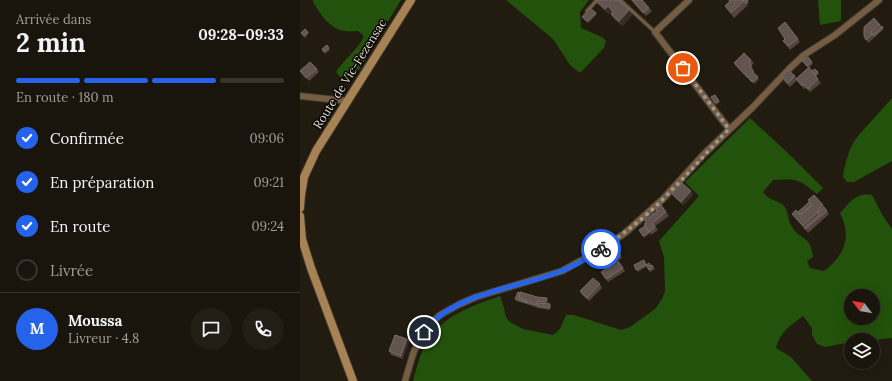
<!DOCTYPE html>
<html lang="fr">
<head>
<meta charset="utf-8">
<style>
	body { margin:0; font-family:Lora,serif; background:#221d15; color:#f1f3f6; height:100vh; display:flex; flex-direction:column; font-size:15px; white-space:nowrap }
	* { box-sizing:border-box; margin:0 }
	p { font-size:13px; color:#9f9e9d }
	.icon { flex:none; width:22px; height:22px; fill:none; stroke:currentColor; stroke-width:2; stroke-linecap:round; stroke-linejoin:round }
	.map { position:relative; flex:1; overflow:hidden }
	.panel { display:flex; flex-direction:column; background:#19140c; width:300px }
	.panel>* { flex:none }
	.needle { width:26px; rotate:301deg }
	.buttons { position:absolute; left:544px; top:289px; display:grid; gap:8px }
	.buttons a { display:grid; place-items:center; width:36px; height:36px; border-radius:50%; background:#19140c; box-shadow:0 4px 16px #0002,0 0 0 1px #37332d; font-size:20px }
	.pin { position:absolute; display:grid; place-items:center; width:34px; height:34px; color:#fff; margin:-17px; border:2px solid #fff; border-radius:50%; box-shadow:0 1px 4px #0007 }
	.courier { position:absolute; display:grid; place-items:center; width:40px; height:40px; margin:-20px; border:3px solid #2563eb; border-radius:50%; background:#fff; color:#222; box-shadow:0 1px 5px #0007 }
	.overview em { font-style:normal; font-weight:700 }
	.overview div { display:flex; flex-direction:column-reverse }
	.overview { display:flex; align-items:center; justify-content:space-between; height:68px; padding:0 16px }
	h1 { font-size:26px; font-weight:700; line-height:30px }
	.bar { display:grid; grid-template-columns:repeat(4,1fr); gap:6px 4px; align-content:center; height:48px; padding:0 16px }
	.bar i { height:5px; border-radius:3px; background:#37332d }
	.bar .current { background:#2563eb }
	.bar p { grid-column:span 4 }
	.line { display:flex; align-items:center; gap:10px; padding:0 16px; border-top:1px solid #37332d }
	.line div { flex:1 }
	.round { display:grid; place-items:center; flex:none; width:42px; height:42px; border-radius:21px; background:#221d15 }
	ol { padding:0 16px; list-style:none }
	li { display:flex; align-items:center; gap:12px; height:44px }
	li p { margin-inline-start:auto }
	li .icon { padding:4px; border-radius:50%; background:#2563eb; color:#fff; stroke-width:4 }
	li:last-child { color:#9f9e9d }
	li i { width:22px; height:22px; border:2px solid #37332d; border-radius:50% }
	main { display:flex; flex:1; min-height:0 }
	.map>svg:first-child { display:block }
</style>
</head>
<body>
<main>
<section class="panel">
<div class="overview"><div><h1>2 min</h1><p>Arrivée dans</p></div><em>09:28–09:33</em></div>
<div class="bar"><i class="current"></i><i class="current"></i><i class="current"></i><i></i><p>En route · 180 m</p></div>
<ol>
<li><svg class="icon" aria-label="check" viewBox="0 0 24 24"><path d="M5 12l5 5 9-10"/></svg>Confirmée<p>09:06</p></li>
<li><svg class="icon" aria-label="check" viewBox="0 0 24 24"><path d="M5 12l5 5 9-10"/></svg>En préparation<p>09:21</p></li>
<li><svg class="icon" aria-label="check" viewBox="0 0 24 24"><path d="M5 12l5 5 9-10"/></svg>En route<p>09:24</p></li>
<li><i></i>Livrée</li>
</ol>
<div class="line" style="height:72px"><b class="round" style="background:#2563eb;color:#fff">M</b><div><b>Moussa</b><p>Livreur · 4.8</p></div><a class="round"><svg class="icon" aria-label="chat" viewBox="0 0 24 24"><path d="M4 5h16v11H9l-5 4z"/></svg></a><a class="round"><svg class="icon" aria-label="phone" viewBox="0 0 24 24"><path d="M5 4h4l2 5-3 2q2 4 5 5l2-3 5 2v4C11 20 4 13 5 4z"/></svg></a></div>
</section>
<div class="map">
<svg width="592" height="381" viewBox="0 0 592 381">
	<rect width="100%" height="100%" fill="#211b10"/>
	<!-- forest -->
	<path fill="#22520b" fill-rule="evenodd" d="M13,0h88l-48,79 -10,1 -7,-8c8,-13 22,-22 28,-36l-6,-5c-4,0 -9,1 -13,0 -15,-1 -25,-18 -32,-29z
		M206,0h83l-9,12 1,16 21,9 4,4 -2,7 -24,25 -10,-8 -17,-26z
		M518,0h23v21l-21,4z
		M592,98v63l-38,21h-7l-4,-5c2,-14 6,-30 15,-41 11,-13 23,-25 34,-38z
		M450,118l40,37 33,33 -6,6c-20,-16 -19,-15 -44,-14l-10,12c8,10 13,7 20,13 6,5 4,14 8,20 8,16 20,9 22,32l-6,4 3,7 14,3c21,-16 28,-34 16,-58 9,-10 17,-22 32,-18l11,21 9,13v109l-19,2h-22v2l-26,5 -8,-3 -5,-9v-7l-9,-12c-13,10 -23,16 -27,32l15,9 21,24h-399c3,-11 6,-25 12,-35 16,-31 45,-39 75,-50l4,12 2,9 4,5 13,7 30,6 7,-6 6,-14h8l47,15 9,-3 25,-18 7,-10 3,-8 -1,-34 -5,-16 40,-45 -14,-14zM551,296h22v22h-22z"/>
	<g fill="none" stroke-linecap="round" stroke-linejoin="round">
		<!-- lane casing -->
		<g stroke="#3c362c" stroke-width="5">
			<path id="lane" d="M320,0l35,32
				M287,11l10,-11"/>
		</g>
		<!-- street casing -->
		<g stroke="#3c362c" stroke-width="8">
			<path id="street" d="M389,0l-34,32 74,97
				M0,96l47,5
				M105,381l8,-27 7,-16 9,-13 11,-10 18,-10 18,-8 86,-26 40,-22 23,-16 38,-34 40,-44 50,-48 36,-38 15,-14 31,-20 44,-35"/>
		</g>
		<!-- secondary casing -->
		<g stroke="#3c362c" stroke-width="10">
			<path id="secondary" d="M0,208l1,-13 3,-18 12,-26 95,-151
				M0,216l2,23 9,29 42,113"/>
		</g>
		<!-- lane -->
		<use href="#lane" stroke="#745d42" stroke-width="3"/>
		<!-- street -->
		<use href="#street" stroke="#745d42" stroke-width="6"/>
		<!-- secondary -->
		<use href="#secondary" stroke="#a68255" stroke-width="8"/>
	</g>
	<!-- wall -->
	<path fill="#534440" d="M295,0l34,10 3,5 -9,11 -9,-7 -3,-5 1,-2 -1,-1 -2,3 -10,-9z
		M331,0h11l10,11 -6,5z
		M428,0h19l2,2 -2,4 -13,12 -9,-12 5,-4z
		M296,13l1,1 -9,9 -6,-6z
		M574,18l10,11 -16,14 -4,-7z
		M485,22l15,20 -10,8 -7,-9 2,-2z
		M8,32l1,1 -4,5 -4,-5z
		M27,45l3,5 -5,4 -3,-5z
		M508,57l5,7 -5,4 -6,-7z
		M451,60l3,3 -3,3 2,2v3l6,8 -5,5 -18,-18 -2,-3z
		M17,69l2,3 -10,9 -9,-10z
		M512,71l6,1 1,2 -3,2 5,7 -11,9 -4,-4 -2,1 -7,-9 -7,7 -6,-6 -2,-4 13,-1 1,2z
		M415,95l5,7 -4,3 -5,-8z
		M391,191l2,4 -10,10 -9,-8 -2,-3z
		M361,205l8,11 -14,10 3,4 -7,5 -1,-2 -6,5 -5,-8 6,-4 1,-3 11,-12z
		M523,205l6,9 -21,19 -16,-19 6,-2z
		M317,251l5,7 -4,3 -5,-7z
		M318,261l7,10 -17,11 -7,-10z
		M334,265h18l3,4 -5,3 -3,-6 -9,6z
		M300,284l2,4 -13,13 -7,-6 -2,-4z
		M218,292l31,10v2l2,2 -1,4 -12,-2 -21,-7 -2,-2z
		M107,339l2,3 -6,17 -12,-4 -2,-4z"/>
	<!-- shaded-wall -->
	<path fill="#382d26" d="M448,1l1,1 -2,4 -1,-2z
		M308,6l3,5 -2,3 -4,-5z
		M329,10l3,5 -9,11 -4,-5z
		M451,64l2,4v4l-2,-4z
		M391,191l2,4 -10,10 -2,-3z
		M247,298l2,4 -1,4 -2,-4z
		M107,339l2,3 -6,17 -2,-3z"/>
	<!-- building -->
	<path fill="#625550" stroke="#766a65" d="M295,0h23l11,10 -10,11 -8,-7 2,-3 -5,-5 -3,3z
		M332,0h10l7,8 -6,5z
		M429,0h14l1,1 -13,12 -6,-7 5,-5z
		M443,0h4l1,1 -2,3z
		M290,8l6,5 -9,8 -5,-4z
		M574,18l6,7 -9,7 1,2 -6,6 -2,-4v-9z
		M485,22l13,17 -10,7 -5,-5 2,-2 -7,-11z
		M582,26l1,1 -9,9 -2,-2z
		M5,29l3,3 -4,4 -3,-3z
		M27,45l2,3 -5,4 -2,-3z
		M444,53l7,7 -2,2 2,2v4l3,4 -6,6 -14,-15z
		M508,57l4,5 -5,4 -5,-5z
		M10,62l7,7 -11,9 -6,-7z
		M509,67l9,12 -10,10 -5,-5 -1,2 -6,-7z
		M515,69l3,3 -3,3 -3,-4z
		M488,70l7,6 -7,7 -6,-6z
		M455,74l3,3 -6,5 -3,-3z
		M415,95l4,6 -4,2 -4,-6z
		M382,183l9,8 -10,11 -9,-8z
		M514,195l9,10 -6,6 1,1 -15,14 -11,-12 4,-4 4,5 12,-10 -4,-5z
		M509,202l3,3 -12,10 -2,-3z
		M361,205l5,7 -14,11 3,4 -6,5 -5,-8 2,-1 -1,-3 12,-9 -1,-2z
		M524,207l3,4 -22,18 -1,-1 16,-14 -2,-2z
		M345,226l4,6 -6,4 -4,-6z
		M317,251l4,5 -4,3 -4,-5z
		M344,260l2,5 3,-2 2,3 1,-1 1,2 -4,3 -3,-5 -10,5 -2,-5z
		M318,261l5,7 -17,11 -5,-7z
		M293,278l7,6 -13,14 -7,-7z
		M218,292l2,1 -1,4 1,2 7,2 -1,1 1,1 -12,-4z
		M220,292l17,5 10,1 -1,4 -9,-1 -1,4 -10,-3 1,-2 -8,-3z
		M238,303l12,1 -1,4 -12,-2z
		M95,335l12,4 -6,17 -12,-5z"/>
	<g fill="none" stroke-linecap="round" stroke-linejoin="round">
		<!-- done -->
		<path stroke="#9e9890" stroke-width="4" stroke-dasharray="0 7.2" d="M301,249c22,-15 44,-31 62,-50 23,-23 44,-47 66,-70l-46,-61"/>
		<!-- route -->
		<path stroke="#2563eb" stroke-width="5" d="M124,332c29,-40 94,-43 137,-61 14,-5 28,-14 40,-22"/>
	</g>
	<g text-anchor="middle" stroke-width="3" stroke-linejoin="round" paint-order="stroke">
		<!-- street labels -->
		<g font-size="12" fill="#e1dcd5" stroke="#090603">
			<text transform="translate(50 74) rotate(-58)" y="4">Route de Vic-Fezensac</text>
		</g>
	</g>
</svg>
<div class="buttons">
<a><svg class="needle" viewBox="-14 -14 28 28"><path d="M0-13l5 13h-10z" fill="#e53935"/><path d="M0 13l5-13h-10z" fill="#9f9e9d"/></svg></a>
<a><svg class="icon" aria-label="layers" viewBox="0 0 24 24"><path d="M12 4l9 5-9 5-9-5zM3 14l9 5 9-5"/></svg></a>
</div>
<div class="pin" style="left:383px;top:68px;background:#ea580c"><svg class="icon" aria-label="bag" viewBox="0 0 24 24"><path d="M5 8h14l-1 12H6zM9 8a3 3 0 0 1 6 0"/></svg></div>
<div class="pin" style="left:124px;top:332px;background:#1f2937"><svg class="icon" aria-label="home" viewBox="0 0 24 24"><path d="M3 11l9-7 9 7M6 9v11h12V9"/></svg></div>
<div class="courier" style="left:301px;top:249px"><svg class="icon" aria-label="bike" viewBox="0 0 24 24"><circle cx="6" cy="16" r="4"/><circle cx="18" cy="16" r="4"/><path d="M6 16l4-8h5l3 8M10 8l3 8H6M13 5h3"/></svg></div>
</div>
</main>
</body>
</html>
